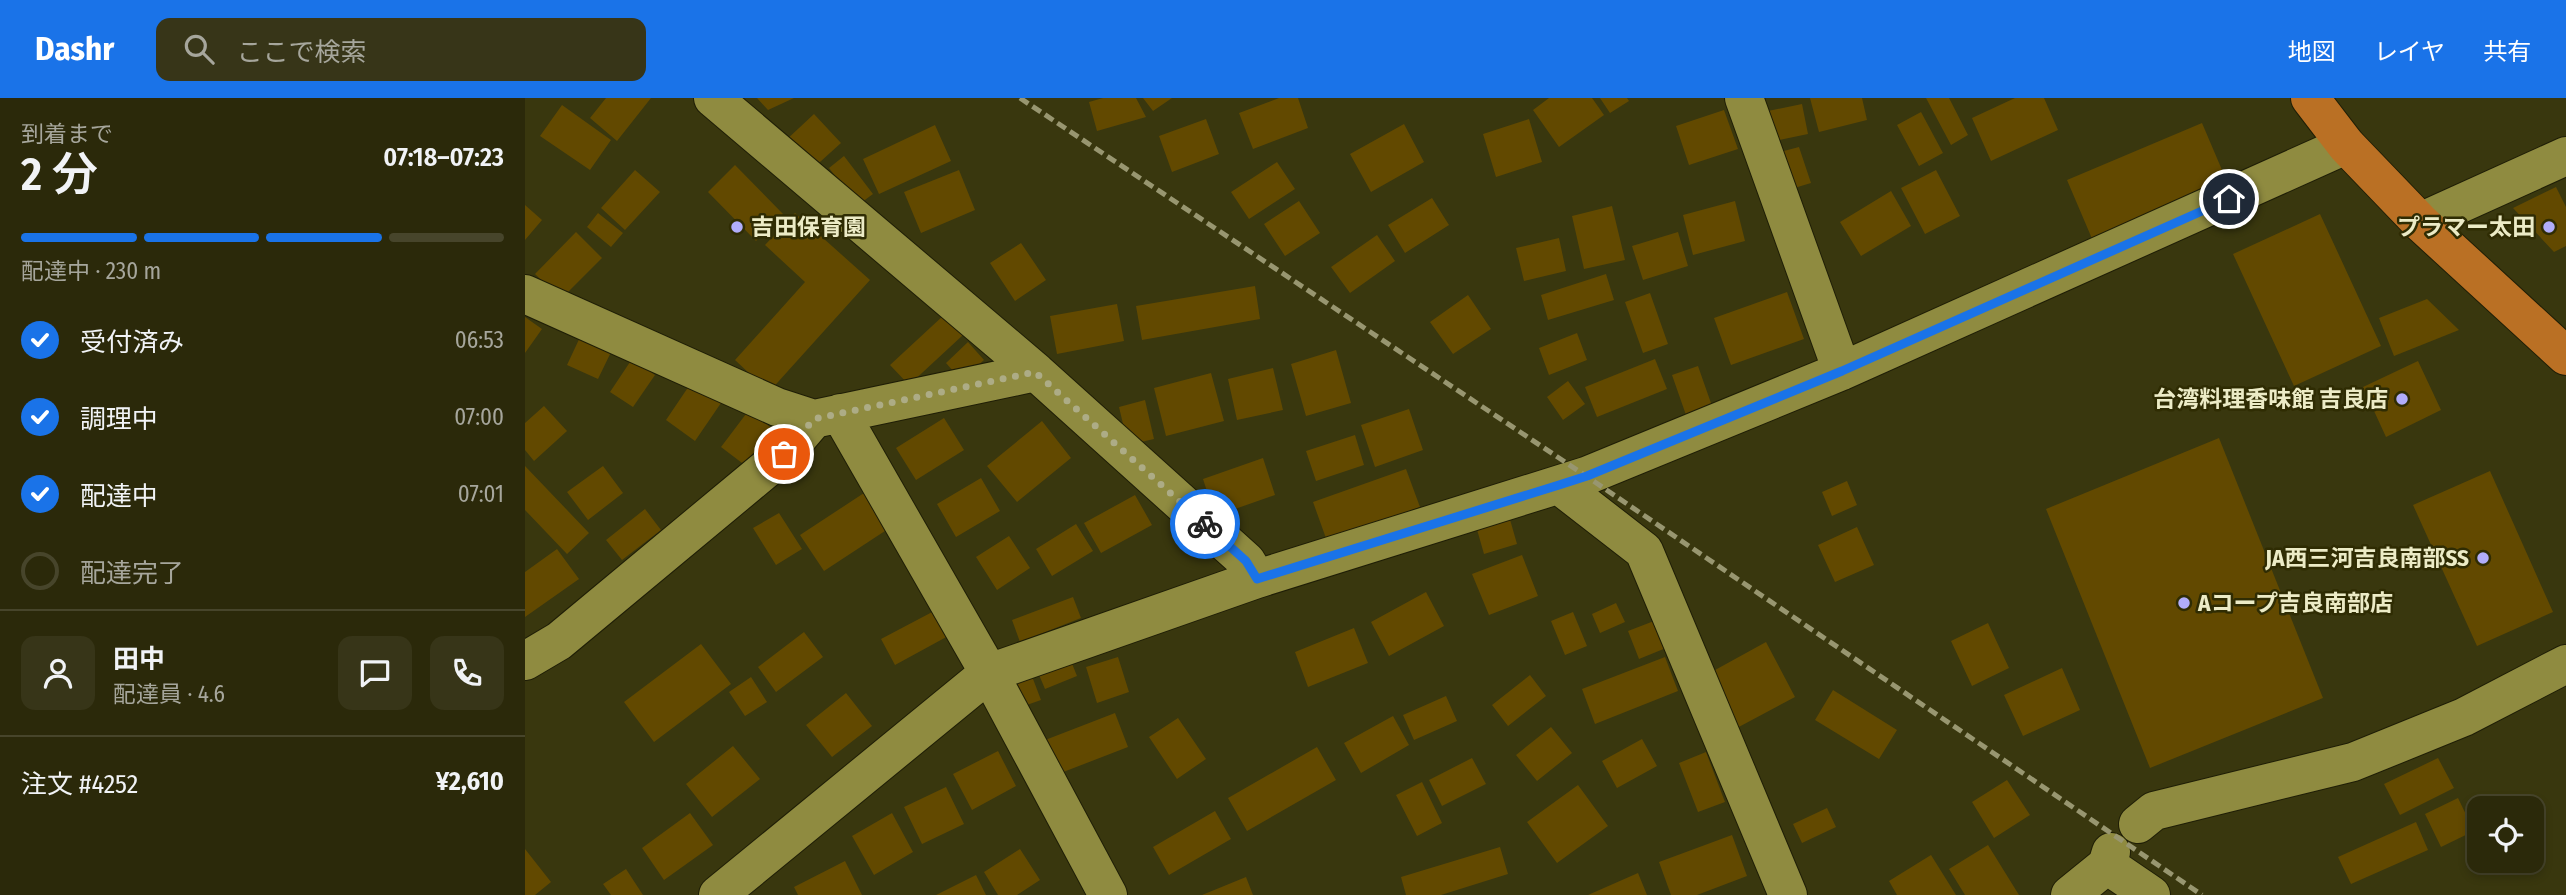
<!DOCTYPE html>
<html lang="ja">
<head>
<meta charset="utf-8">
<style>
	body { margin:0; font-family:"Fira Sans Condensed","Noto Sans JP",sans-serif; background:#373518; color:#f1f3f6; height:100vh; display:flex; flex-direction:column; font-size:26px; white-space:nowrap }
	* { box-sizing:border-box; margin:0 }
	p { font-size:23px; color:#a6a69c }
	.icon { flex:none; width:38px; height:38px; fill:none; stroke:currentColor; stroke-width:2; stroke-linecap:round; stroke-linejoin:round }
	.map { position:relative; flex:1; overflow:hidden }
	.sheet { display:flex; flex-direction:column; background:#2b290a; width:525px }
	.sheet>* { flex:none }
	.fabs { position:absolute; left:1942px; top:698px; display:grid; gap:14px }
	.fabs a { display:grid; place-items:center; width:77px; height:77px; border-radius:14px; background:#2b290a; box-shadow:0 4px 10px #0003,0 0 0 2px #47452b; font-size:35px }
	.pin { position:absolute; display:grid; place-items:center; width:60px; height:60px; color:#fff; margin:-30px; border:4px solid #fff; border-radius:50%; box-shadow:0 2px 7px #0007 }
	.courier { position:absolute; display:grid; place-items:center; width:70px; height:70px; margin:-35px; border:5px solid #1a73e8; border-radius:50%; background:#fff; color:#222; box-shadow:0 2px 9px #0007 }
	.head em { font-style:normal; font-weight:600 }
	.head div { display:flex; flex-direction:column-reverse }
	.head { display:flex; align-items:center; justify-content:space-between; height:119px; padding:0 21px }
	h1 { font-size:46px; font-weight:600; line-height:52px }
	.bar { display:grid; grid-template-columns:repeat(4,1fr); gap:10px 7px; align-content:center; height:84px; padding:0 21px }
	.bar i { height:9px; border-radius:5px; background:#47452b }
	.bar .active { background:#1a73e8 }
	.bar p { grid-column:span 4 }
	.line { display:flex; align-items:center; gap:18px; padding:0 21px; border-top:2px solid #47452b }
	.line div { flex:1 }
	.round { display:grid; place-items:center; flex:none; width:74px; height:74px; border-radius:14px; background:#373518 }
	ol { padding:0 21px; list-style:none }
	li { display:flex; align-items:center; gap:21px; height:77px }
	li p { margin-inline-start:auto }
	li .icon { padding:7px; border-radius:50%; background:#1a73e8; color:#fff; stroke-width:4 }
	li:last-child { color:#a6a69c }
	li i { width:38px; height:38px; border:4px solid #47452b; border-radius:50% }
	header { display:flex; align-items:center; gap:42px; box-sizing:border-box; height:98px; padding:0 35px; background:#1a73e8; color:#fff }
	header strong { font-size:33px }
	nav { display:flex; gap:38px; margin-inline-start:auto; font-size:24px }
	.search { width:490px; height:63px; background:#373518; display:flex; align-items:center; gap:18px; box-sizing:border-box; padding:0 24px; border-radius:14px; color:#a6a69c; font-size:26px }
	main { display:flex; flex:1; min-height:0 }
	.map>svg:first-child { display:block }
</style>
</head>
<body>
<header>
<strong>Dashr</strong>
<div class="search"><svg class="icon" aria-label="search" viewBox="0 0 24 24"><circle cx="10" cy="10" r="6"/><path d="M15 15l6 6"/></svg>ここで検索</div>
<nav><a>地図</a><a>レイヤ</a><a>共有</a></nav>
</header>
<main>
<section class="sheet">
<div class="head"><div><h1>2 分</h1><p>到着まで</p></div><em>07:18–07:23</em></div>
<div class="bar"><i class="active"></i><i class="active"></i><i class="active"></i><i></i><p>配達中 · 230 m</p></div>
<ol>
<li><svg class="icon" aria-label="check" viewBox="0 0 24 24"><path d="M5 12l5 5 9-10"/></svg>受付済み<p>06:53</p></li>
<li><svg class="icon" aria-label="check" viewBox="0 0 24 24"><path d="M5 12l5 5 9-10"/></svg>調理中<p>07:00</p></li>
<li><svg class="icon" aria-label="check" viewBox="0 0 24 24"><path d="M5 12l5 5 9-10"/></svg>配達中<p>07:01</p></li>
<li><i></i>配達完了</li>
</ol>
<div class="line" style="height:126px"><a class="round"><svg class="icon" aria-label="person" viewBox="0 0 24 24"><circle cx="12" cy="8" r="4"/><path d="M4 21q1-7 8-7t8 7"/></svg></a><div><b>田中</b><p>配達員 · 4.6</p></div><a class="round"><svg class="icon" aria-label="chat" viewBox="0 0 24 24"><path d="M4 5h16v11H9l-5 4z"/></svg></a><a class="round"><svg class="icon" aria-label="phone" viewBox="0 0 24 24"><path d="M5 4h4l2 5-3 2q2 4 5 5l2-3 5 2v4C11 20 4 13 5 4z"/></svg></a></div>
<div class="line" style="height:91px"><div>注文 #4252</div><b>¥2,610</b></div>
</section>
<div class="map">
<svg width="2041" height="797" viewBox="0 0 2041 797">
	<rect width="100%" height="100%" fill="#39370e"/>
	<!-- building -->
	<path fill="#624900" d="M81,0h45l-34,43 -27,-23z
		M232,0h37l-26,12z
		M578,0h33l10,19 -49,14 -8,-29z
		M618,0h29l-19,13z
		M754,0h19l10,30 -55,21 -14,-36z
		M1024,0h43l12,17 -45,32 -26,-37z
		M1075,0h27l2,3 -19,12z
		M1285,0h52l5,22 -48,12z
		M1401,0h23l19,37 -17,10z
		M1490,0h29l14,32 -67,31 -19,-43z
		M1277,6l6,30 -34,7 -6,-30z
		M37,7l49,35 -21,30 -50,-34z
		M1199,12l14,39 -49,16 -13,-39z
		M1396,14l22,41 -24,13 -22,-41z
		M289,16l27,29 -31,28 -26,-29z
		M681,21l13,35 -47,18 -13,-36z
		M1004,21l13,43 -46,15 -13,-43z
		M1677,25l26,61 -135,57 -26,-61z
		M879,26l20,38 -53,30 -21,-38z
		M410,27l16,36 -72,33 -16,-35z
		M1274,49l12,36 -20,6 -11,-37z
		M319,58l29,38 -15,11 -29,-37z
		M752,64l18,27 -46,30 -18,-27z
		M210,67l48,49 -27,27 -48,-49z
		M110,72l25,22 -35,38 -24,-22z
		M434,72l16,40 -54,23 -17,-41z
		M1411,72l24,46 -35,18 -24,-46z
		M2031,89l10,20v39l-12,6 -41,-44z
		M1366,93l20,35 -50,30 -21,-34z
		M907,100l17,27 -44,28 -17,-28z
		M774,103l21,32 -35,23 -21,-32z
		M1210,103l10,40 -52,14 -10,-40z
		M0,107l17,15 -17,20z
		M1087,108l13,54 -41,9 -12,-53z
		M73,115l25,20 -12,14 -24,-20z
		M270,115l75,67 -101,112 -34,-32 70,-78 -40,-37z
		M1795,116l61,132 -87,40 -61,-132z
		M51,134l26,26 -41,41 -26,-25z
		M1153,134l10,34 -45,14 -11,-34z
		M852,137l18,26 -45,32 -19,-26z
		M1034,140l7,33 -42,10 -8,-33z
		M496,145l25,37 -31,21 -25,-38z
		M1081,176l8,26 -66,20 -7,-25z
		M730,188l5,33 -118,21 -6,-34z
		M1262,194l17,47 -73,26 -17,-47z
		M1125,195l18,51 -25,9 -18,-51z
		M943,197l23,34 -38,25 -23,-32z
		M1902,201l32,31 -65,26 -15,-38z
		M592,206l7,37 -67,13 -7,-38z
		M419,217l19,20 -54,50 -19,-20z
		M0,219l17,12 -17,24z
		M57,235l31,15 -15,31 -31,-14z
		M1052,235l10,27 -38,15 -10,-27z
		M443,244l16,18 -23,20 -15,-17z
		M811,252l15,53 -45,13 -15,-52z
		M107,261l23,16 -22,32 -23,-15z
		M1130,261l12,30 -70,28 -12,-30z
		M1893,263l23,49 -55,27 -23,-50z
		M1173,268l14,40 -26,9 -14,-40z
		M748,270l10,42 -46,10 -9,-41z
		M686,275l13,48 -58,15 -12,-48z
		M1043,283l17,23 -22,16 -16,-23z
		M166,285l30,20 -26,38 -29,-21z
		M620,302l9,39 -26,6 -9,-38z
		M19,308l23,25 -33,30 -9,-11v-27z
		M884,311l14,41 -48,17 -14,-42z
		M224,312l25,20 -28,36 -25,-19z
		M419,320l20,32 -48,30 -20,-32z
		M517,323l29,37 -54,44 -30,-36z
		M830,337l9,30 -48,16 -10,-30z
		M1694,340l104,260 -173,70 -104,-259z
		M738,360l12,37 -60,21 -12,-37z
		M0,368l64,67 -22,21 -42,-44z
		M78,368l20,27 -35,27 -21,-28z
		M881,371l14,38 -93,34 -14,-39z
		M1965,373l63,141 -76,34 -64,-141z
		M456,380l19,33 -44,26 -19,-33z
		M1322,383l10,24 -25,11 -10,-24z
		M339,395l24,36 -64,42 -24,-36z
		M610,397l17,30 -51,28 -17,-30z
		M120,411l16,21 -39,30 -16,-20z
		M254,415l23,36 -26,16 -23,-37z
		M984,418l8,28 -33,10 -8,-28z
		M551,426l17,27 -41,25 -16,-27z
		M1332,429l17,38 -39,17 -17,-37z
		M484,438l21,32 -33,22 -21,-33z
		M32,451l22,30 -54,38v-45z
		M997,457l16,41 -49,19 -17,-41z
		M901,494l18,34 -55,30 -18,-34z
		M548,499l8,21 -61,24 -8,-22z
		M1091,505l9,19 -25,11 -8,-19z
		M411,512l14,25 -55,30 -14,-26z
		M1048,514l14,34 -22,9 -14,-34z
		M1129,523l12,27 -27,11 -11,-28z
		M1463,525l21,45 -37,18 -21,-45z
		M829,530l14,35 -60,24 -13,-35z
		M279,534l19,25 -47,35 -18,-25z
		M1241,544l29,55 -60,32 -29,-54z
		M176,546l30,40 -77,58 -30,-40z
		M544,558l8,20 -32,13 -8,-19z
		M593,559l11,35 -32,11 -11,-36z
		M1140,559l13,34 -83,33 -13,-35z
		M1537,570l18,42 -57,26 -19,-41z
		M505,573l11,29 -20,7 -10,-29z
		M1005,577l16,21 -38,30 -16,-21z
		M226,579l16,25 -22,14 -16,-24z
		M1308,592l64,40 -18,29 -64,-39z
		M321,595l26,33 -40,31 -26,-32z
		M921,598l11,25 -43,19 -11,-25z
		M590,615l13,34 -75,29 -13,-34z
		M868,618l16,29 -48,28 -17,-30z
		M653,620l28,41 -29,20 -28,-42z
		M1026,629l21,26 -35,28 -21,-26z
		M1117,641l15,27 -40,22 -15,-27z
		M208,648l27,33 -48,38 -26,-33z
		M792,649l19,33 -89,51 -19,-33z
		M473,653l18,35 -44,24 -19,-36z
		M1181,654l19,50 -27,10 -19,-49z
		M947,660l14,26 -44,22 -13,-26z
		M1913,660l16,30 -54,27 -16,-31z
		M1482,682l23,35 -36,23 -22,-36z
		M897,684l20,41 -25,13 -21,-41z
		M1053,687l30,41 -51,37 -30,-41z
		M421,689l18,37 -42,20 -18,-37z
		M1933,700l16,33 -33,16 -16,-33z
		M1302,710l9,19 -34,16 -9,-19z
		M690,713l16,28 -62,36 -16,-28z
		M165,715l23,32 -49,35 -22,-32z
		M367,715l21,39 -39,23 -22,-39z
		M1891,724l12,28 -77,34 -13,-27z
		M1207,737l15,41 -50,19h-26l-12,-33z
		M1463,747l31,50h-54l-16,-26z
		M975,749l8,27 -67,21h-35l-5,-18z
		M0,751l26,33 -16,13h-10z
		M495,751l20,31 -23,15h-19l-14,-23z
		M1406,757l25,40h-59l-8,-14z
		M320,763l17,34h-64l-4,-8z
		M101,771l17,26h-32l-8,-11z
		M1113,775l9,22h-59z
		M451,777l10,20h-50z
		M721,779l7,18h-51z"/>
	<g fill="none" stroke-linecap="round" stroke-linejoin="round">
		<!-- minor casing -->
		<g stroke="#1f1e06" stroke-width="40">
			<path id="minor" d="M188,0l323,274 210,189 11,18
				M1219,0l98,273
				M0,196l252,113 37,12 222,-47
				M315,315l149,260 119,222
				M1034,387l85,66 144,344
				M0,563l34,-20 225,-187 30,-35
				M1613,726l16,-13 199,-49 111,-45 102,-53
				M1582,767l44,30
				M193,797l271,-222 268,-94 329,-103 256,-105 504,-226
				M1545,797l37,-30 4,-13"/>
		</g>
		<!-- tertiary casing -->
		<g stroke="#1f1e06" stroke-width="40">
			<path id="tertiary" d="M1895,124l146,-66"/>
		</g>
		<!-- primary casing -->
		<g stroke="#1f1e06" stroke-width="40">
			<path id="primary" d="M1785,0l36,47 74,77 146,134"/>
		</g>
		<!-- minor -->
		<use href="#minor" stroke="#8f8b40" stroke-width="38"/>
		<!-- tertiary -->
		<use href="#tertiary" stroke="#8f8b40" stroke-width="38"/>
		<!-- primary -->
		<use href="#primary" stroke="#ba7024" stroke-width="38"/>
		<!-- rail -->
		<path stroke="#989670" stroke-width="5" stroke-dasharray="10 5" stroke-linecap="butt" d="M495,0l566,378 616,419"/>
	</g>
	<g fill="none" stroke-linecap="round" stroke-linejoin="round">
		<!-- done -->
		<path stroke="#adac86" stroke-width="7" stroke-dasharray="0 12.6" d="M259,356l30,-35 221,-47 170,152"/>
		<!-- route -->
		<path stroke="#1a73e8" stroke-width="9" d="M680,426l41,37 11,18 302,-94 28,-9 255,-105 387,-172"/>
	</g>
	<!-- markers -->
	<g fill="#b1adfa" stroke="#2f2c03" stroke-width="2.5">
		<circle cx="212" cy="129" r="7"/>
		<circle cx="2024" cy="129" r="7"/>
		<circle cx="1877" cy="301" r="7"/>
		<circle cx="1958" cy="460" r="7"/>
		<circle cx="1659" cy="505" r="7"/>
	</g>
	<g text-anchor="middle" stroke-width="5" stroke-linejoin="round" paint-order="stroke">
		<!-- poi labels -->
		<g font-size="23" font-weight="bold" fill="#ecebc6" stroke="#2f2c03" text-anchor="end">
			<text x="226" y="137" text-anchor="start">吉田保育園</text>
			<text x="2010" y="137">プラマー太田</text>
			<text x="1863" y="309">台湾料理香味館 吉良店</text>
			<text x="1944" y="468">JA西三河吉良南部SS</text>
			<text x="1673" y="513" text-anchor="start">Aコープ吉良南部店</text>
		</g>
	</g>
</svg>
<div class="fabs">
<a><svg class="icon" aria-label="locate" viewBox="0 0 24 24"><circle cx="12" cy="12" r="6"/><path d="M12 2v4M12 18v4M2 12h4M18 12h4"/></svg></a>
</div>
<div class="pin" style="left:259px;top:356px;background:#ea580c"><svg class="icon" aria-label="bag" viewBox="0 0 24 24"><path d="M5 8h14l-1 12H6zM9 8a3 3 0 0 1 6 0"/></svg></div>
<div class="pin" style="left:1704px;top:101px;background:#1f2937"><svg class="icon" aria-label="home" viewBox="0 0 24 24"><path d="M3 11l9-7 9 7M6 9v11h12V9"/></svg></div>
<div class="courier" style="left:680px;top:426px"><svg class="icon" aria-label="bike" viewBox="0 0 24 24"><circle cx="6" cy="16" r="4"/><circle cx="18" cy="16" r="4"/><path d="M6 16l4-8h5l3 8M10 8l3 8H6M13 5h3"/></svg></div>
</div>
</main>
</body>
</html>
